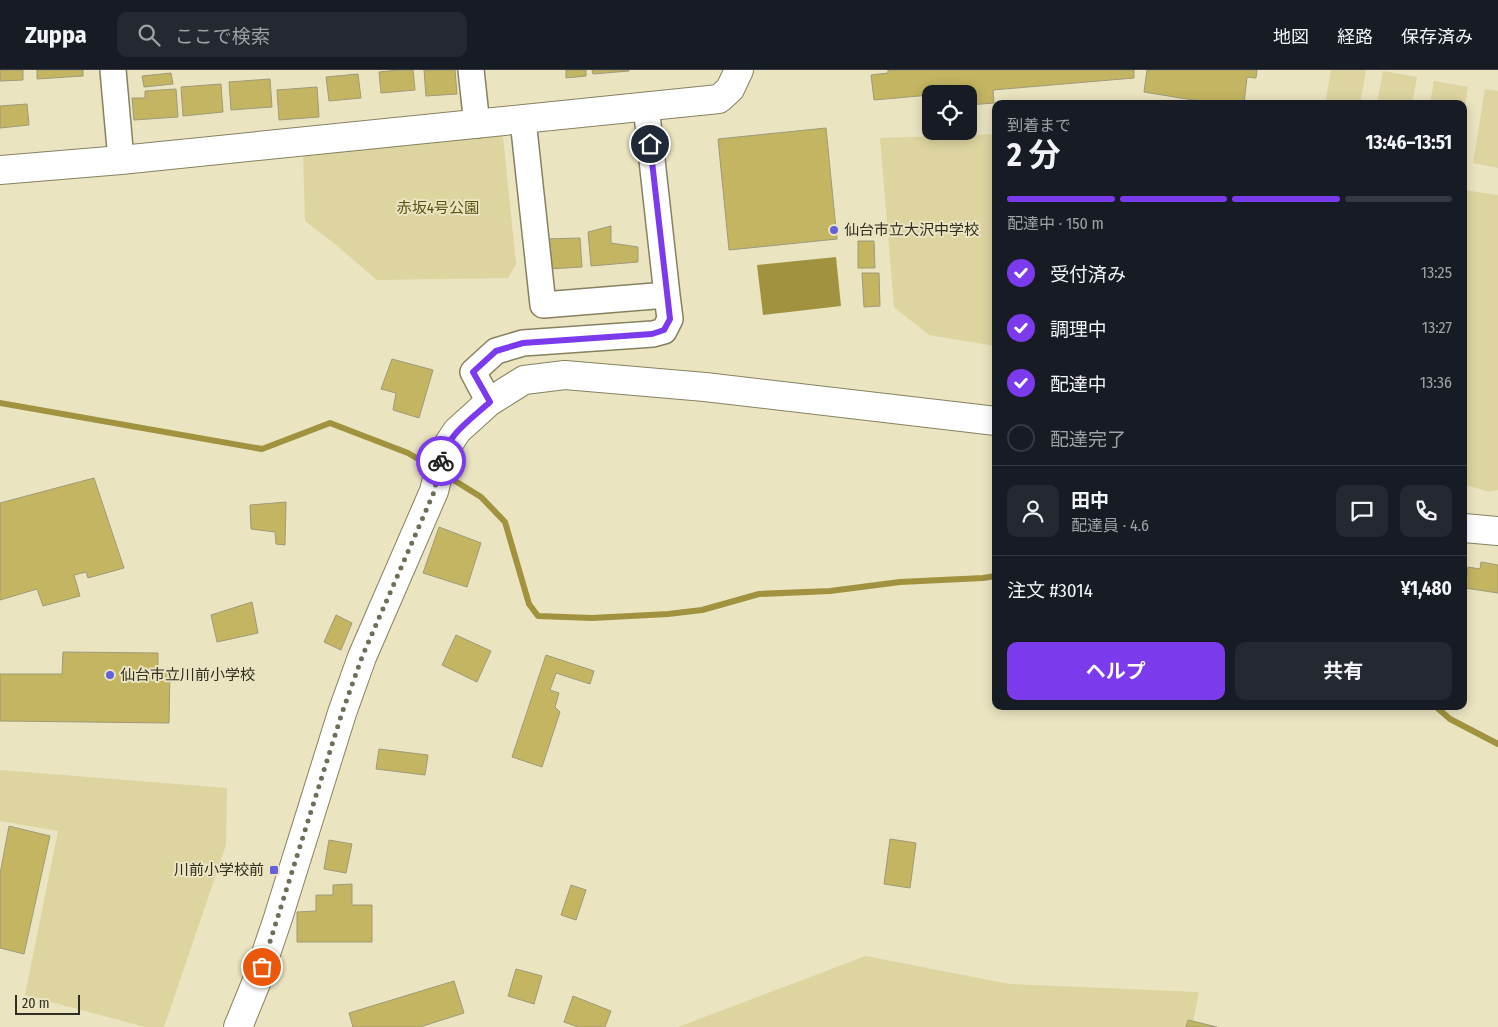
<!DOCTYPE html>
<html lang="ja">
<head>
<meta charset="utf-8">
<style>
	body { margin:0; font-family:"Fira Sans Condensed","Noto Sans JP",sans-serif; background:#242831; color:#f1f3f6; height:100vh; display:flex; flex-direction:column; font-size:19px; white-space:nowrap }
	* { box-sizing:border-box; margin:0 }
	p { font-size:16px; color:#9ea1a6 }
	.icon { flex:none; width:28px; height:28px; fill:none; stroke:currentColor; stroke-width:2; stroke-linecap:round; stroke-linejoin:round }
	.map { position:relative; flex:1; overflow:hidden }
	.sheet { position:absolute; left:992px; top:30px; width:475px; height:610px; display:flex; flex-direction:column; background:#171b24; border-radius:10px; box-shadow:0 2px 12px #0003 }
	.sheet>* { flex:none }
	.buttons { position:absolute; left:922px; top:15px; display:grid; gap:10px }
	.buttons a { display:grid; place-items:center; width:55px; height:55px; border-radius:10px; background:#171b24; box-shadow:0 2px 12px #0003; font-size:25px }
	.scale { position:absolute; left:15px; bottom:12px; width:65px; box-sizing:border-box; padding-left:5px; border:2px solid #302e20; border-top:0; font-size:14px; line-height:18px; white-space:nowrap; color:#302e20; -webkit-text-stroke:4px #eae4c1; paint-order:stroke }
	.pin { position:absolute; display:grid; place-items:center; width:42px; height:42px; color:#fff; margin:-21px; border:2px solid #fff; border-radius:50%; box-shadow:0 1px 5px #0007 }
	.courier { position:absolute; display:grid; place-items:center; width:50px; height:50px; margin:-25px; border:4px solid #7c3aed; border-radius:50%; background:#fff; color:#222; box-shadow:0 1px 6px #0007 }
	.head em { font-style:normal; font-weight:700 }
	.head div { display:flex; flex-direction:column-reverse }
	.head { display:flex; align-items:center; justify-content:space-between; height:85px; padding:0 15px }
	h1 { font-size:32px; font-weight:700; line-height:38px }
	.bar { display:grid; grid-template-columns:repeat(4,1fr); gap:8px 5px; align-content:center; height:60px; padding:0 15px }
	.bar i { height:6px; border-radius:4px; background:#363941 }
	.bar .selected { background:#7c3aed }
	.bar p { grid-column:span 4 }
	.line { display:flex; align-items:center; gap:12px; padding:0 15px; border-top:1px solid #363941 }
	.line div { flex:1 }
	.round { display:grid; place-items:center; flex:none; width:52px; height:52px; border-radius:10px; background:#242831 }
	ol { padding:0 15px; list-style:none }
	li { display:flex; align-items:center; gap:15px; height:55px }
	li p { margin-inline-start:auto }
	li .icon { padding:5px; border-radius:50%; background:#7c3aed; color:#fff; stroke-width:4 }
	li:last-child { color:#9ea1a6 }
	li i { width:28px; height:28px; border:2px solid #363941; border-radius:50% }
	.button { display:flex; gap:10px; margin-top:auto; padding:10px 15px }
	.button a { flex:1; height:58px; border-radius:10px; background:#7c3aed; color:#fff; font-size:20px; font-weight:700; line-height:58px; text-align:center }
	.button a+a { background:#242831; color:#f1f3f6 }
	header { display:flex; align-items:center; gap:30px; box-sizing:border-box; height:70px; padding:0 25px; background:#171b24; border-bottom:1px solid #363941 }
	header strong { font-size:24px }
	nav { display:flex; gap:28px; margin-inline-start:auto; font-size:18px }
	.search { width:350px; height:45px; background:#242831; display:flex; align-items:center; gap:12px; box-sizing:border-box; padding:0 18px; border-radius:10px; color:#9ea1a6; font-size:19px }
	.map>svg:first-child { display:block }
</style>
</head>
<body>
<header>
<strong>Zuppa</strong>
<div class="search"><svg class="icon" aria-label="search" viewBox="0 0 24 24"><circle cx="10" cy="10" r="6"/><path d="M15 15l6 6"/></svg>ここで検索</div>
<nav><a>地図</a><a>経路</a><a>保存済み</a></nav>
</header>
<div class="map">
<svg width="1498" height="957" viewBox="0 0 1498 957">
	<rect width="100%" height="100%" fill="#eae4c1"/>
	<!-- green -->
	<path fill="#ddd4a0" d="M1331,0h35l-6,34h-35z
		M1383,1l34,6 -5,27h-35z
		M1434,11l34,6 -4,25v-8h-34z
		M1485,19l13,2v77l-25,-5z
		M491,61l12,5 13,128 -8,14 -131,2 -42,-36 -30,-23 -2,-69z
		M996,64v212l-67,-11 -35,-28 -14,-169z
		M1464,120l34,5v295l-9,2 -25,-8z
		M0,700l227,18 -1,57 -62,182h-19l-120,-32 33,-164 -58,-10z
		M866,886l143,28 190,8 -7,35h-514z"/>
	<!-- water -->
	<path fill="#a0923e" d="M836,187l5,49 -78,9 -6,-50z"/>
	<g fill="none" stroke-linecap="round" stroke-linejoin="round">
		<!-- stream -->
		<path stroke="#a0923e" stroke-width="6" d="M0,333l262,46 68,-26 78,30 25,15
			M444,404l37,23 24,25 24,82 9,12 54,2 76,-4 34,-4 57,-16 71,-3 70,-9 83,-4 13,-2
			M1435,636l15,13 48,25"/>
	</g>
	<!-- building -->
	<path fill="#c3b561" stroke="#9f9a79" d="M0,0h23v10l-23,1z
		M37,0h46v6l-46,3z
		M398,0h15l2,20 -34,3 -2,-21z
		M424,0h31l2,24 -31,2z
		M566,0h20v6l-20,2z
		M592,0h37v1l-36,3z
		M888,0h246v8l-141,12 1,13 -25,2v-11h-5v-2l-90,8 -3,-25 17,-2z
		M1147,0h110l-1,8 -9,-1 -3,27h-27l-73,-12z
		M171,3l2,11 -29,3 -2,-11z
		M358,4l3,24 -32,3 -3,-24z
		M270,9l2,28 -41,3 -2,-28z
		M221,14l2,28 -40,4 -2,-29z
		M317,17l2,30 -40,3 -2,-30z
		M176,19l2,28 -44,3 -2,-22h13v-7z
		M27,34l2,21 -29,3v-22z
		M826,58l11,111 -108,11 -11,-111z
		M611,156v17l27,4v15l-47,4 -3,-34z
		M580,168l2,29 -34,2 -2,-30z
		M858,171h16l1,27h-17z
		M862,203h17l1,33 -16,1z
		M392,289l41,11 -14,48 -26,-8 3,-17 -15,-4z
		M94,408l30,90 -36,10 -2,-6 -12,3 6,21 -37,10 -6,-17 -37,11v-97z
		M286,432l-1,43 -9,-1 -1,-12 -24,-3 -1,-24z
		M439,457l42,16 -14,44 -44,-14z
		M1481,492l17,3v28l-33,-5 3,-21 12,2z
		M252,532l6,31 -41,9 -6,-27z
		M336,545l16,8 -11,27 -17,-8z
		M456,565l35,16 -14,31 -35,-17z
		M63,582l95,1v16h12l-1,54 -169,-2v-47h62z
		M546,585l48,16 -4,13 -34,-11 -6,17 9,3 -4,14 5,5 -18,55 -30,-10z
		M379,679l49,6 -3,20 -49,-6z
		M9,756l41,10 -26,118 -24,-6v-74z
		M890,769l26,4 -6,45 -26,-4z
		M329,770l23,4 -6,29 -22,-4z
		M352,814v21h20v37h-75v-30l19,-1v-16h17v-10z
		M571,815l15,5 -10,30 -15,-5z
		M516,899l26,7 -8,28 -26,-8z
		M454,911l10,32 -44,14h-67l-4,-14z
		M573,926l38,15 -6,16h-27l-14,-5z
		M1188,950l29,7h-31z"/>
	<g fill="none" stroke-linecap="round" stroke-linejoin="round">
		<!-- street casing -->
		<g stroke="#868161" stroke-width="28">
			<path id="street" d="M113,0l8,90
				M471,0l6,55
				M523,50l20,185 124,-10 -21,-189
				M489,332l-16,-30 23,-21 27,-8 130,-9 11,-3 6,-12 -3,-24"/>
		</g>
		<!-- secondary casing -->
		<g stroke="#868161" stroke-width="30">
			<path id="secondary" d="M0,100l121,-10 598,-61 11,-10 9,-19
				M1464,458l34,3
				M238,957l18,-44 22,-65 64,-205 20,-56 72,-166 10,-40 13,-20 32,-29 35,-22 41,-5 140,12 291,34"/>
		</g>
		<!-- street -->
		<use href="#street" stroke="#fff" stroke-width="25"/>
		<!-- secondary -->
		<use href="#secondary" stroke="#fff" stroke-width="28"/>
	</g>
	<g fill="none" stroke-linecap="round" stroke-linejoin="round">
		<!-- done -->
		<path stroke="#716e58" stroke-width="5" stroke-dasharray="0 9" d="M262,897l80,-254 20,-56 72,-165 7,-31"/>
		<!-- route -->
		<path stroke="#7c3aed" stroke-width="6" d="M441,391c6,-26 30,-42 49,-59l-17,-30 23,-21 27,-8 129,-9 12,-4 6,-11 -20,-175"/>
	</g>
	<!-- markers -->
	<g fill="#6461da" stroke="#eae4c1" stroke-width="2">
		<circle cx="834" cy="160" r="5"/>
		<circle cx="110" cy="605" r="5"/>
		<rect x="269" y="795" width="10" height="10" rx="2.5"/>
	</g>
	<g text-anchor="middle" stroke-width="4" stroke-linejoin="round" paint-order="stroke">
		<!-- park labels -->
		<g font-size="15" fill="#5b5110" stroke="#eae4c1">
			<text x="438" y="143">赤坂4号公園</text>
		</g>
		<!-- poi labels -->
		<g font-size="15" fill="#302e20" stroke="#eae4c1" text-anchor="start">
			<text x="844" y="165">仙台市立大沢中学校</text>
			<text x="120" y="610">仙台市立川前小学校</text>
			<text x="264" y="805" text-anchor="end">川前小学校前</text>
		</g>
	</g>
</svg>
<div class="buttons">
<a><svg class="icon" aria-label="locate" viewBox="0 0 24 24"><circle cx="12" cy="12" r="6"/><path d="M12 2v4M12 18v4M2 12h4M18 12h4"/></svg></a>
</div>
<div class="scale">20 m</div>
<div class="pin" style="left:262px;top:897px;background:#ea580c"><svg class="icon" aria-label="bag" viewBox="0 0 24 24"><path d="M5 8h14l-1 12H6zM9 8a3 3 0 0 1 6 0"/></svg></div>
<div class="pin" style="left:650px;top:74px;background:#1f2937"><svg class="icon" aria-label="home" viewBox="0 0 24 24"><path d="M3 11l9-7 9 7M6 9v11h12V9"/></svg></div>
<div class="courier" style="left:441px;top:391px"><svg class="icon" aria-label="bike" viewBox="0 0 24 24"><circle cx="6" cy="16" r="4"/><circle cx="18" cy="16" r="4"/><path d="M6 16l4-8h5l3 8M10 8l3 8H6M13 5h3"/></svg></div>
<section class="sheet">
<div class="head"><div><h1>2 分</h1><p>到着まで</p></div><em>13:46–13:51</em></div>
<div class="bar"><i class="selected"></i><i class="selected"></i><i class="selected"></i><i></i><p>配達中 · 150 m</p></div>
<ol>
<li><svg class="icon" aria-label="check" viewBox="0 0 24 24"><path d="M5 12l5 5 9-10"/></svg>受付済み<p>13:25</p></li>
<li><svg class="icon" aria-label="check" viewBox="0 0 24 24"><path d="M5 12l5 5 9-10"/></svg>調理中<p>13:27</p></li>
<li><svg class="icon" aria-label="check" viewBox="0 0 24 24"><path d="M5 12l5 5 9-10"/></svg>配達中<p>13:36</p></li>
<li><i></i>配達完了</li>
</ol>
<div class="line" style="height:90px"><a class="round"><svg class="icon" aria-label="person" viewBox="0 0 24 24"><circle cx="12" cy="8" r="4"/><path d="M4 21q1-7 8-7t8 7"/></svg></a><div><b>田中</b><p>配達員 · 4.6</p></div><a class="round"><svg class="icon" aria-label="chat" viewBox="0 0 24 24"><path d="M4 5h16v11H9l-5 4z"/></svg></a><a class="round"><svg class="icon" aria-label="phone" viewBox="0 0 24 24"><path d="M5 4h4l2 5-3 2q2 4 5 5l2-3 5 2v4C11 20 4 13 5 4z"/></svg></a></div>
<div class="line" style="height:65px"><div>注文 #3014</div><b>¥1,480</b></div>
<div class="button"><a>ヘルプ</a><a>共有</a></div>
</section>
</div>
</body>
</html>
